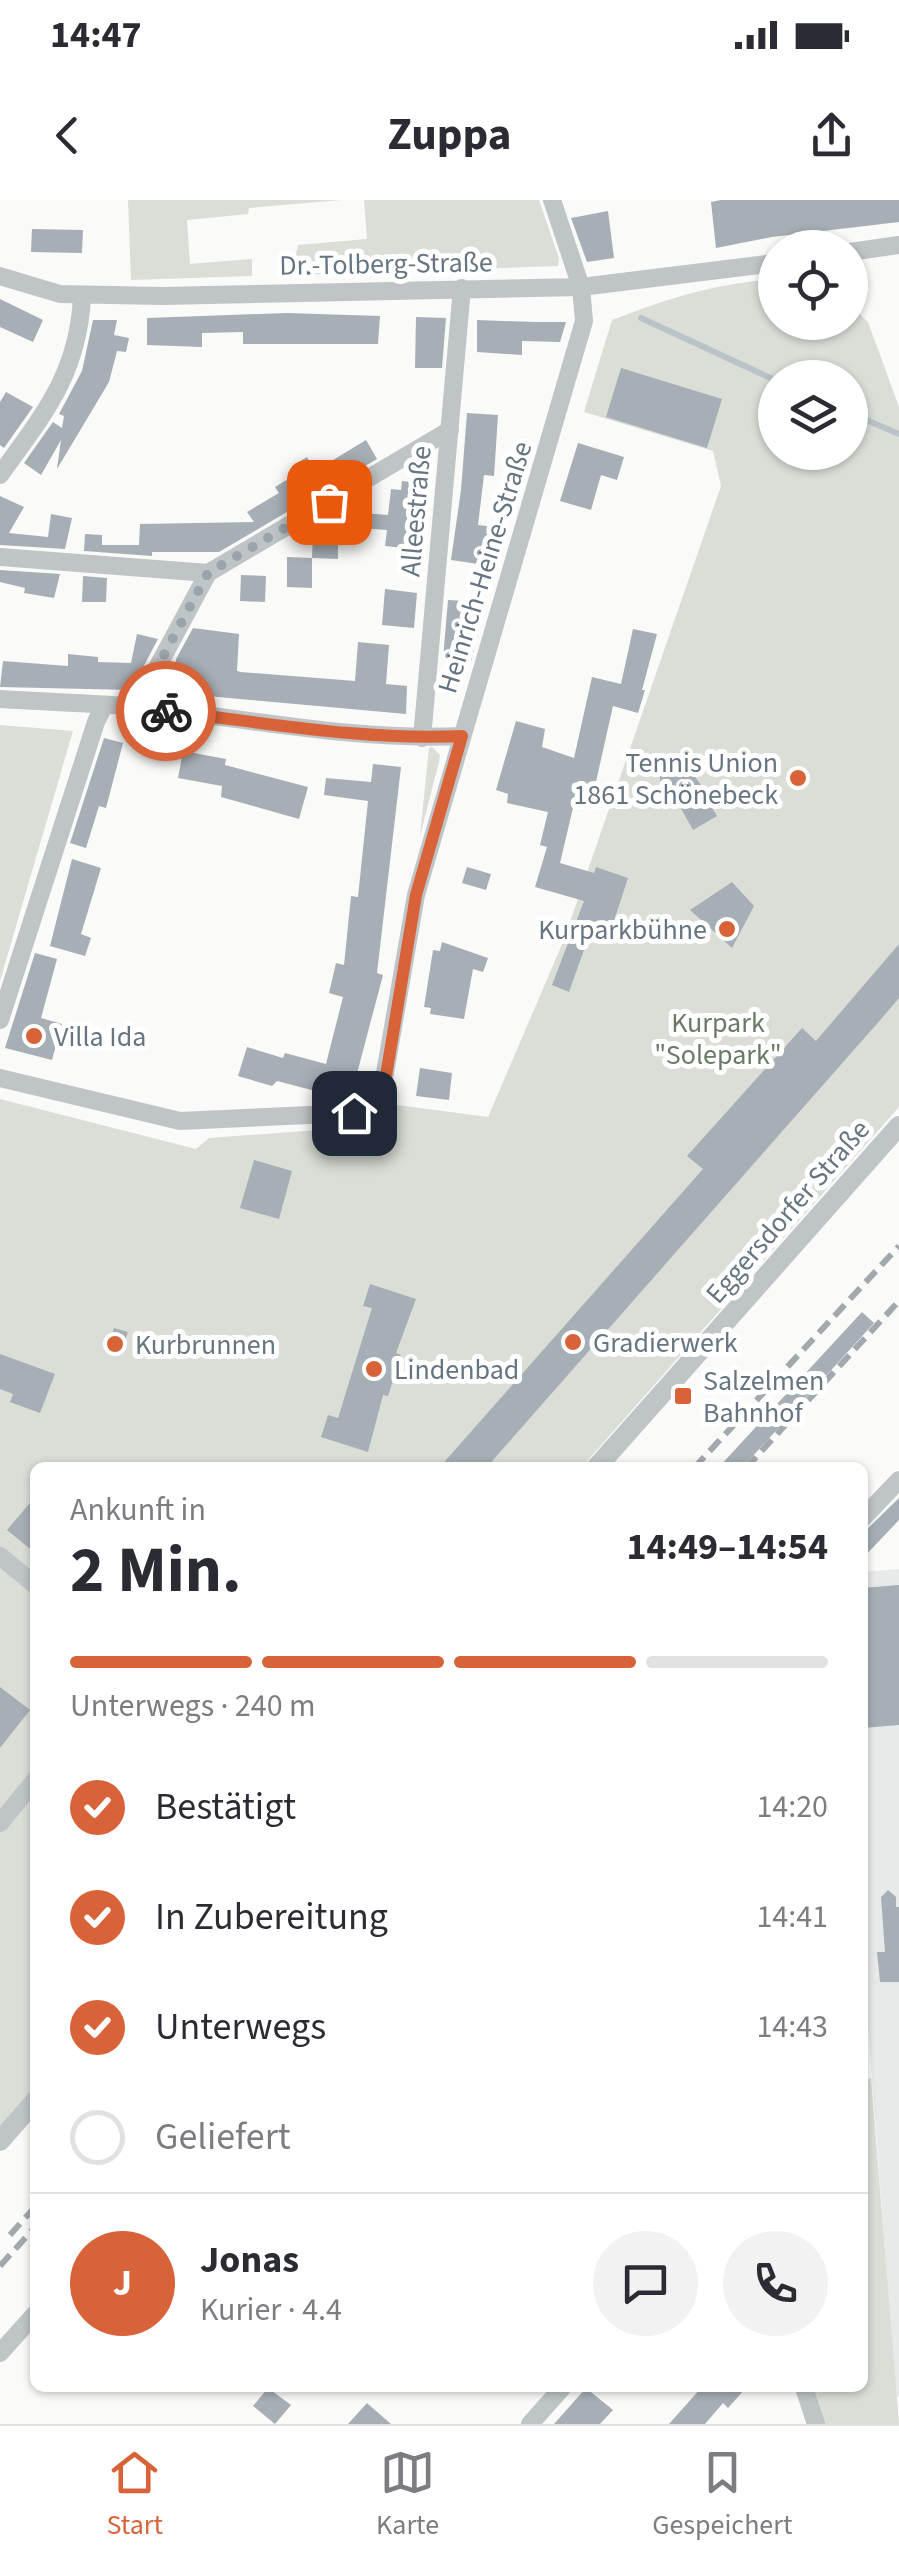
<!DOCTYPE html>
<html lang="de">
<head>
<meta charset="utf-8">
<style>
	body { margin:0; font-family:"Source Sans 3",sans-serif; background:#f2f2f3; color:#2b2b33; height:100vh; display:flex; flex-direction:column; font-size:38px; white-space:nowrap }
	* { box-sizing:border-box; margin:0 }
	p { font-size:32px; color:#7c7c81 }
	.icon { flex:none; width:55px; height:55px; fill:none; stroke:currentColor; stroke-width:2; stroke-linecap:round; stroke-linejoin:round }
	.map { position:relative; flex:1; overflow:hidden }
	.side { position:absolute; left:30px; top:1262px; width:838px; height:930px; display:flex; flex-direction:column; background:#fff; border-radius:15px; box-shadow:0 2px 8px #0004 }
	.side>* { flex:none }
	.buttons { position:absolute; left:758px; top:30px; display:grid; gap:20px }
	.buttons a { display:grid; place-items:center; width:110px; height:110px; border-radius:50%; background:#fff; box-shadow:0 2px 8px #0004; font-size:50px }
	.pin { position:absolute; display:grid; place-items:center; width:85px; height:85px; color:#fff; margin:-42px; border-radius:20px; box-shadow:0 5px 15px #0006 }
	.courier { position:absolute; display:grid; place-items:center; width:100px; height:100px; margin:-50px; border:8px solid #d86339; border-radius:50%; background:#fff; color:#222; box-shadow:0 2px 12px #0007 }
	.overview em { font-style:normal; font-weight:700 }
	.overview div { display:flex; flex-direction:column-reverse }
	.overview { display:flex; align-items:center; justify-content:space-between; height:170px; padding:0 40px }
	h1 { font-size:65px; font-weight:700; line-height:75px }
	.bar { display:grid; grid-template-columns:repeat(4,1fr); gap:15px 10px; align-content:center; height:120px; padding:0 40px }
	.bar i { height:12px; border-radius:8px; background:#e1e1e2 }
	.bar .active { background:#d86339 }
	.bar p { grid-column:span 4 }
	.line { display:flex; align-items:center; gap:25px; padding:0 40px; border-top:2px solid #e1e1e2 }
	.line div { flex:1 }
	.round { display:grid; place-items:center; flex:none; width:105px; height:105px; border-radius:52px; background:#f2f2f3 }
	ol { padding:0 40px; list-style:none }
	li { display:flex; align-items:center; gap:30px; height:110px }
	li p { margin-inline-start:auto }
	li .icon { padding:10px; border-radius:50%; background:#d86339; color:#fff; stroke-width:4 }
	li:last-child { color:#7c7c81 }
	li i { width:55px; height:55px; border:5px solid #e1e1e2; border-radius:50% }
	.status { display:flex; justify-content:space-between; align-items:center; height:70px; padding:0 50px; background:#fff; direction:ltr }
	.status svg { height:28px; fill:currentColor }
	header { display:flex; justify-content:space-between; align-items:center; height:130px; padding:0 40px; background:#fff; font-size:45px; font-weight:700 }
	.tab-bar { display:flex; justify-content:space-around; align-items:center; height:140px; border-top:2px solid #e1e1e2; background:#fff; font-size:28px; color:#7c7c81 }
	.tab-bar a { display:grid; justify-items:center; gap:5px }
	.tab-bar .active { color:#d86339 }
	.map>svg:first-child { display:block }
</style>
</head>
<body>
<div class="status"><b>14:47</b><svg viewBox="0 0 49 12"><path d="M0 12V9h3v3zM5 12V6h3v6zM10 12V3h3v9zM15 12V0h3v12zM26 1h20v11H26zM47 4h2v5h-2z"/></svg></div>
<header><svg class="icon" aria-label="back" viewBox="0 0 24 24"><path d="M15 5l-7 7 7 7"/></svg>Zuppa<svg class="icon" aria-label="share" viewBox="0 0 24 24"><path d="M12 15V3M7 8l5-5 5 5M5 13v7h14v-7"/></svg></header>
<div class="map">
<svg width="899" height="2224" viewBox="0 0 899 2224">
	<rect width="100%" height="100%" fill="#fafaf8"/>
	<!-- built -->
	<path fill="#e8e9e9" d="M899,1369v828h-3l-33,-438 -1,-387z"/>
	<!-- green -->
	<path fill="#daded7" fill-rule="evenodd" d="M128,0h213l-92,8 -1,6 -61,6 3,44 62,-5v17l-121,4z
		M364,0h175l20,58 -1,8 -260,9 -2,-21 2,-9 69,-6z
		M775,79v43h75v-17l18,17 31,85v700l-317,360 -547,1v619l-35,39v-1027l196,50 13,-11 151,-11 35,-10 2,-12 91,12 75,-175 158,-456 -8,-35 -129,-39 28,-92c54,-21 105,-37 163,-41zM775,178h75v74h-75z
		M0,525l73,6 -73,250z
		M432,547l8,8 -1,7 -19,74 9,-88z
		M871,1878l28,346h-84l-16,-36h63v-306z"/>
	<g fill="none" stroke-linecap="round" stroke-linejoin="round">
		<!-- stream -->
		<path stroke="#bac4c8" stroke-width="6" d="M641,118l134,62
			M850,213l49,21"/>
	</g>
	<!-- building -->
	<path fill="#a6afb5" d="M721,0h178v22l-127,15 -56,11 -5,-46z
		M608,11l6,47 -27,4 -16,-44z
		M32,29l51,1 -1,23 -51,-1z
		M0,99l43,21 -10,22 -33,-15z
		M287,113l93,3 -2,28h-135v-12l-41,1v14l-55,-2v-27z
		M416,117l30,1 -4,50h-27z
		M93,120h24l-3,15 15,3 -3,14 -9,-1 -8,31 -52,87 4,-29 -20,35 -17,-12 29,-41 9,6 2,-12 -5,-2 23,-43z
		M477,120l57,2h32l-6,20 -38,-1v14l-45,-3z
		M621,168l101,31 -15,49 -101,-31z
		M6,192l27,15 -29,41 -4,-3v-43z
		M467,213l31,2 -4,61 -10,-1 -6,50 31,4 -10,38 -48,-7 10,-70z
		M366,240l11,19 -158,93h-67v4l-68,-5 1,-17 17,1v10h37l1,-21 114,-2 -7,-10 32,-19 -4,-6 21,-13 -4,-8 15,-9 8,14z
		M578,243l46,14 -7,23 -16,-5 -10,35 -31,-9z
		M411,277l19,2 -8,71 -37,-4 2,-16 -38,-3v-15l39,3 3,-26 10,1 1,-9 9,1z
		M0,296l24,11 -15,26 39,4 3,-23 21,4 -7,31 -65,-4z
		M313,334l25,1v24l-26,-1z
		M287,357l25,1v30l-25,-1z
		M0,370l60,4 -6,24 -30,-5 1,-5 -25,-6z
		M241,375l25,1 -1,26 -25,-1z
		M83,376l24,2 -1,24h-24z
		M385,389l32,4 -3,35 -32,-3z
		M448,400l38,2 -15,59 -28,-2z
		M193,428l46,6 -2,37 4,1 114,9 3,-39 31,3 -3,39 21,2 -1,28 -232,-21 2,-34z
		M633,429l24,5 -15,56h3l-7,23 -25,-7 -20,89 -16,-4 -17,72 34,10 2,-6 32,11 -19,58 -18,-6 -22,62 -17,-7 32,-84 -49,-14 12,-40 -7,-2 8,-33 -41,-9 1,-9 -12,-4 20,-69 29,8 -3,18 32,11 18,-81 29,7z
		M137,434l21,5 -27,51 -131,-3 3,-26 65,5v-12l30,3v5l33,1z
		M104,538l19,5 -17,65 -7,-2 -13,42 -16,-5z
		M183,551l43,8 -1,6 83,22 -9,32 -78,-22 1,-11 -44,-8z
		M373,564l28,3 -24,206 6,2 -33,125 -73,-19 -5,5 -34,-10 9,-29 36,11 2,-5 41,11 17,-67 -14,-4 7,-30 8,2 7,-69 7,1 10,-96 -44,-6 2,-17 45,4z
		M691,571l15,21v6l11,18 -24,14 -19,-34 -14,-1v-19l21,1z
		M72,659l29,9 -20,66 10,4 -6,18 -35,-10z
		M467,667l24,7 -5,16 -24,-7z
		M732,682l22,24 -22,42 -42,-38z
		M442,742l46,16 -5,14 -10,-3 -9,50 -34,-5 1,-6 -7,-1 9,-57 7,1z
		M899,744v54l-17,20 -396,450h-47l264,-299 -16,-13 115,-128 14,13z
		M35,753l22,6 -16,59 21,6 -10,36 -47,-12z
		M420,868l32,5 -3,27 -33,-4z
		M254,960l38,11 -13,48 -39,-11z
		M370,1084l46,15 -20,54 5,2 -13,41 -5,-1 -15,57 -47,-15 7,-22 10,3 34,-110 -9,-2z
		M862,1112l12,11 -132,145h-24z
		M114,1128l14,4 -8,23 -14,-4z
		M0,1154l55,20 -15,39 -30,-11 3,-8 -13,-5z
		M35,1297v56l-28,-23z
		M899,1298v22l-37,39v-25z
		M899,1385v140l-37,3v-140z
		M0,1487l30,23 -30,38z
		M888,1690l8,7v10h3v75h-19l-3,-30h8l-4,-55z
		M268,2188l23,17 -16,19 -22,-18z
		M586,2188l27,22 -13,14h-46z
		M701,2188h45l-18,20 -5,-5 -18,21h-36z
		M367,2203l24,21h-43z"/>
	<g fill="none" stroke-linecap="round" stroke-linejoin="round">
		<!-- minor -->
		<path stroke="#bfc4c7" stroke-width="18" d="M850,52l49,-7
			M0,76l60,18 102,2 419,-9 194,-24
			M0,275c43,-60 78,-100 82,-178
			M0,357l208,16
			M0,499c46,3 93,4 139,8 107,11 215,34 323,29
			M136,507l72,-134 242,-143
			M422,538l40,-450
			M0,820l96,-298 8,-16
			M0,878l180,43 174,-8 10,-2 17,-15 35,-201 168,-574 -3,-34 -29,-87
			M862,1319l37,-39
			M0,1356l35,29
			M0,1623l35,-43
			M0,2153l35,-39
			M804,2188l12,36
			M530,2224l32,-36"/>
		<!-- tertiary -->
		<path stroke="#bfc4c7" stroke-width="20" d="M596,1268l303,-342
			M0,1941l35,-40"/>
		<!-- rail -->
		<path stroke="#a1a8ae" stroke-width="6" stroke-dasharray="15 8" stroke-linecap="butt" d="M694,1268l205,-222
			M746,1268l153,-167
			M10,2035l25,-28
			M0,2066l35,-39"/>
	</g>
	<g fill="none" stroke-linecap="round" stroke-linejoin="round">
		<!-- done -->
		<path stroke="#9aa4ab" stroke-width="10" stroke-dasharray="0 18" d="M166,511l-30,-4 72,-134 121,-71"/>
		<!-- route -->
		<path stroke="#d86339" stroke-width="12" d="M166,511c97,11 197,30 296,25l-46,159 -32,193 -10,16 -20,9"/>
	</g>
	<!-- markers -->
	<g fill="#d86339" stroke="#fff" stroke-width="4">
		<circle cx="798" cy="578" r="10"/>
		<circle cx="727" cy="729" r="10"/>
		<circle cx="34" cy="836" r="10"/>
		<circle cx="573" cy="1142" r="10"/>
		<circle cx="115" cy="1144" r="10"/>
		<circle cx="374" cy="1169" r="10"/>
		<rect x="673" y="1186" width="20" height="20" rx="5"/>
	</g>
	<g text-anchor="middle" stroke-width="10" stroke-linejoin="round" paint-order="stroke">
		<!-- street labels -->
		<g font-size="28" fill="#667581" stroke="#fff">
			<text transform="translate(386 63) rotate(-1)" y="10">Dr.-Tolberg-Straße</text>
			<text transform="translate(415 311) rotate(-85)" y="10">Alleestraße</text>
			<text transform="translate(484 367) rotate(-73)" y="10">Heinrich-Heine-Straße</text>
			<text transform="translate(787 1011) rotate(-49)" y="10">Eggersdorfer Straße</text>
		</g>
		<!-- poi labels -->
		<g font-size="28" fill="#667581" stroke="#fff" text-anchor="start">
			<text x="778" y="572" text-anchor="end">Tennis Union<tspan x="778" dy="32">1861 Schönebeck</tspan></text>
			<text x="707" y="739" text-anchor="end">Kurparkbühne</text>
			<text x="54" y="846">Villa Ida</text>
			<text x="593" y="1152">Gradierwerk</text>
			<text x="135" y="1154">Kurbrunnen</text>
			<text x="394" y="1179">Lindenbad</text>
			<text x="703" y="1190">Salzelmen<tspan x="703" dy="32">Bahnhof</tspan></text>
		</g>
		<!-- park labels -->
		<g font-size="28" fill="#687965" stroke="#fff">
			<text x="718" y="832">Kurpark<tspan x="718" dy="32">"Solepark"</tspan></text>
		</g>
	</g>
</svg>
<div class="buttons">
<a><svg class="icon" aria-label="locate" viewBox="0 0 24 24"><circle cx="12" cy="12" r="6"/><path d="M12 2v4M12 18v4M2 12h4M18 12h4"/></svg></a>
<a><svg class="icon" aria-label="layers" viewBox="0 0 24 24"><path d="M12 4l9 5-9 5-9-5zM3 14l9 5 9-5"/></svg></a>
</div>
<div class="pin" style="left:329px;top:302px;background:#ea580c"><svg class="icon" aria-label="bag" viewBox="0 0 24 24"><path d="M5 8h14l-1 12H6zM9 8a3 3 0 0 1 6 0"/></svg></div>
<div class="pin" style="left:354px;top:913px;background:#1f2937"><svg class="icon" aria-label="home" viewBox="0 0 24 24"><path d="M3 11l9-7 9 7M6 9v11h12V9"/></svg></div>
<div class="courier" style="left:166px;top:511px"><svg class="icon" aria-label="bike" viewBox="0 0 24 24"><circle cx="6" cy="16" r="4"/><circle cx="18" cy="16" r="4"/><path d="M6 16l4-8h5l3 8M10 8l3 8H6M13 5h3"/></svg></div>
<section class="side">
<div class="overview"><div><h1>2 Min.</h1><p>Ankunft in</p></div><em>14:49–14:54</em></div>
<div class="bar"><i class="active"></i><i class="active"></i><i class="active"></i><i></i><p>Unterwegs · 240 m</p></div>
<ol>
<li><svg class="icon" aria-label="check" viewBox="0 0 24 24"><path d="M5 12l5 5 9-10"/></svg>Bestätigt<p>14:20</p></li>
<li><svg class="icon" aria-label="check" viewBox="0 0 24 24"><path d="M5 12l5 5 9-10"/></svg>In Zubereitung<p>14:41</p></li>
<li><svg class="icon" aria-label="check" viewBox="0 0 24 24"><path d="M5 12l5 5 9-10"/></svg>Unterwegs<p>14:43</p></li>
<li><i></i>Geliefert</li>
</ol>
<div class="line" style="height:180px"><b class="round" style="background:#d86339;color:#fff">J</b><div><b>Jonas</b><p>Kurier · 4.4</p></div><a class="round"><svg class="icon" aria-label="chat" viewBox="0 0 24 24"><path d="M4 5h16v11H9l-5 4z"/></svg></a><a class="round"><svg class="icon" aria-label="phone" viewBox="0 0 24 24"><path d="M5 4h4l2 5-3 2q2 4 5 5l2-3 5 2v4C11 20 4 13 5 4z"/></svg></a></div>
</section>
</div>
<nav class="tab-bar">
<a class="active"><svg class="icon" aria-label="home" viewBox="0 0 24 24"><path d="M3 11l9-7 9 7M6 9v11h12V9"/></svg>Start</a>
<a><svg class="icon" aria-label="map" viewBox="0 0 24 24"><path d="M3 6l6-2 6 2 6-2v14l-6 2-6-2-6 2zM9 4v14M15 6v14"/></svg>Karte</a>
<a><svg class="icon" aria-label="saved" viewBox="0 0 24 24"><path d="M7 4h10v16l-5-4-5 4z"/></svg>Gespeichert</a>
</nav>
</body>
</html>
